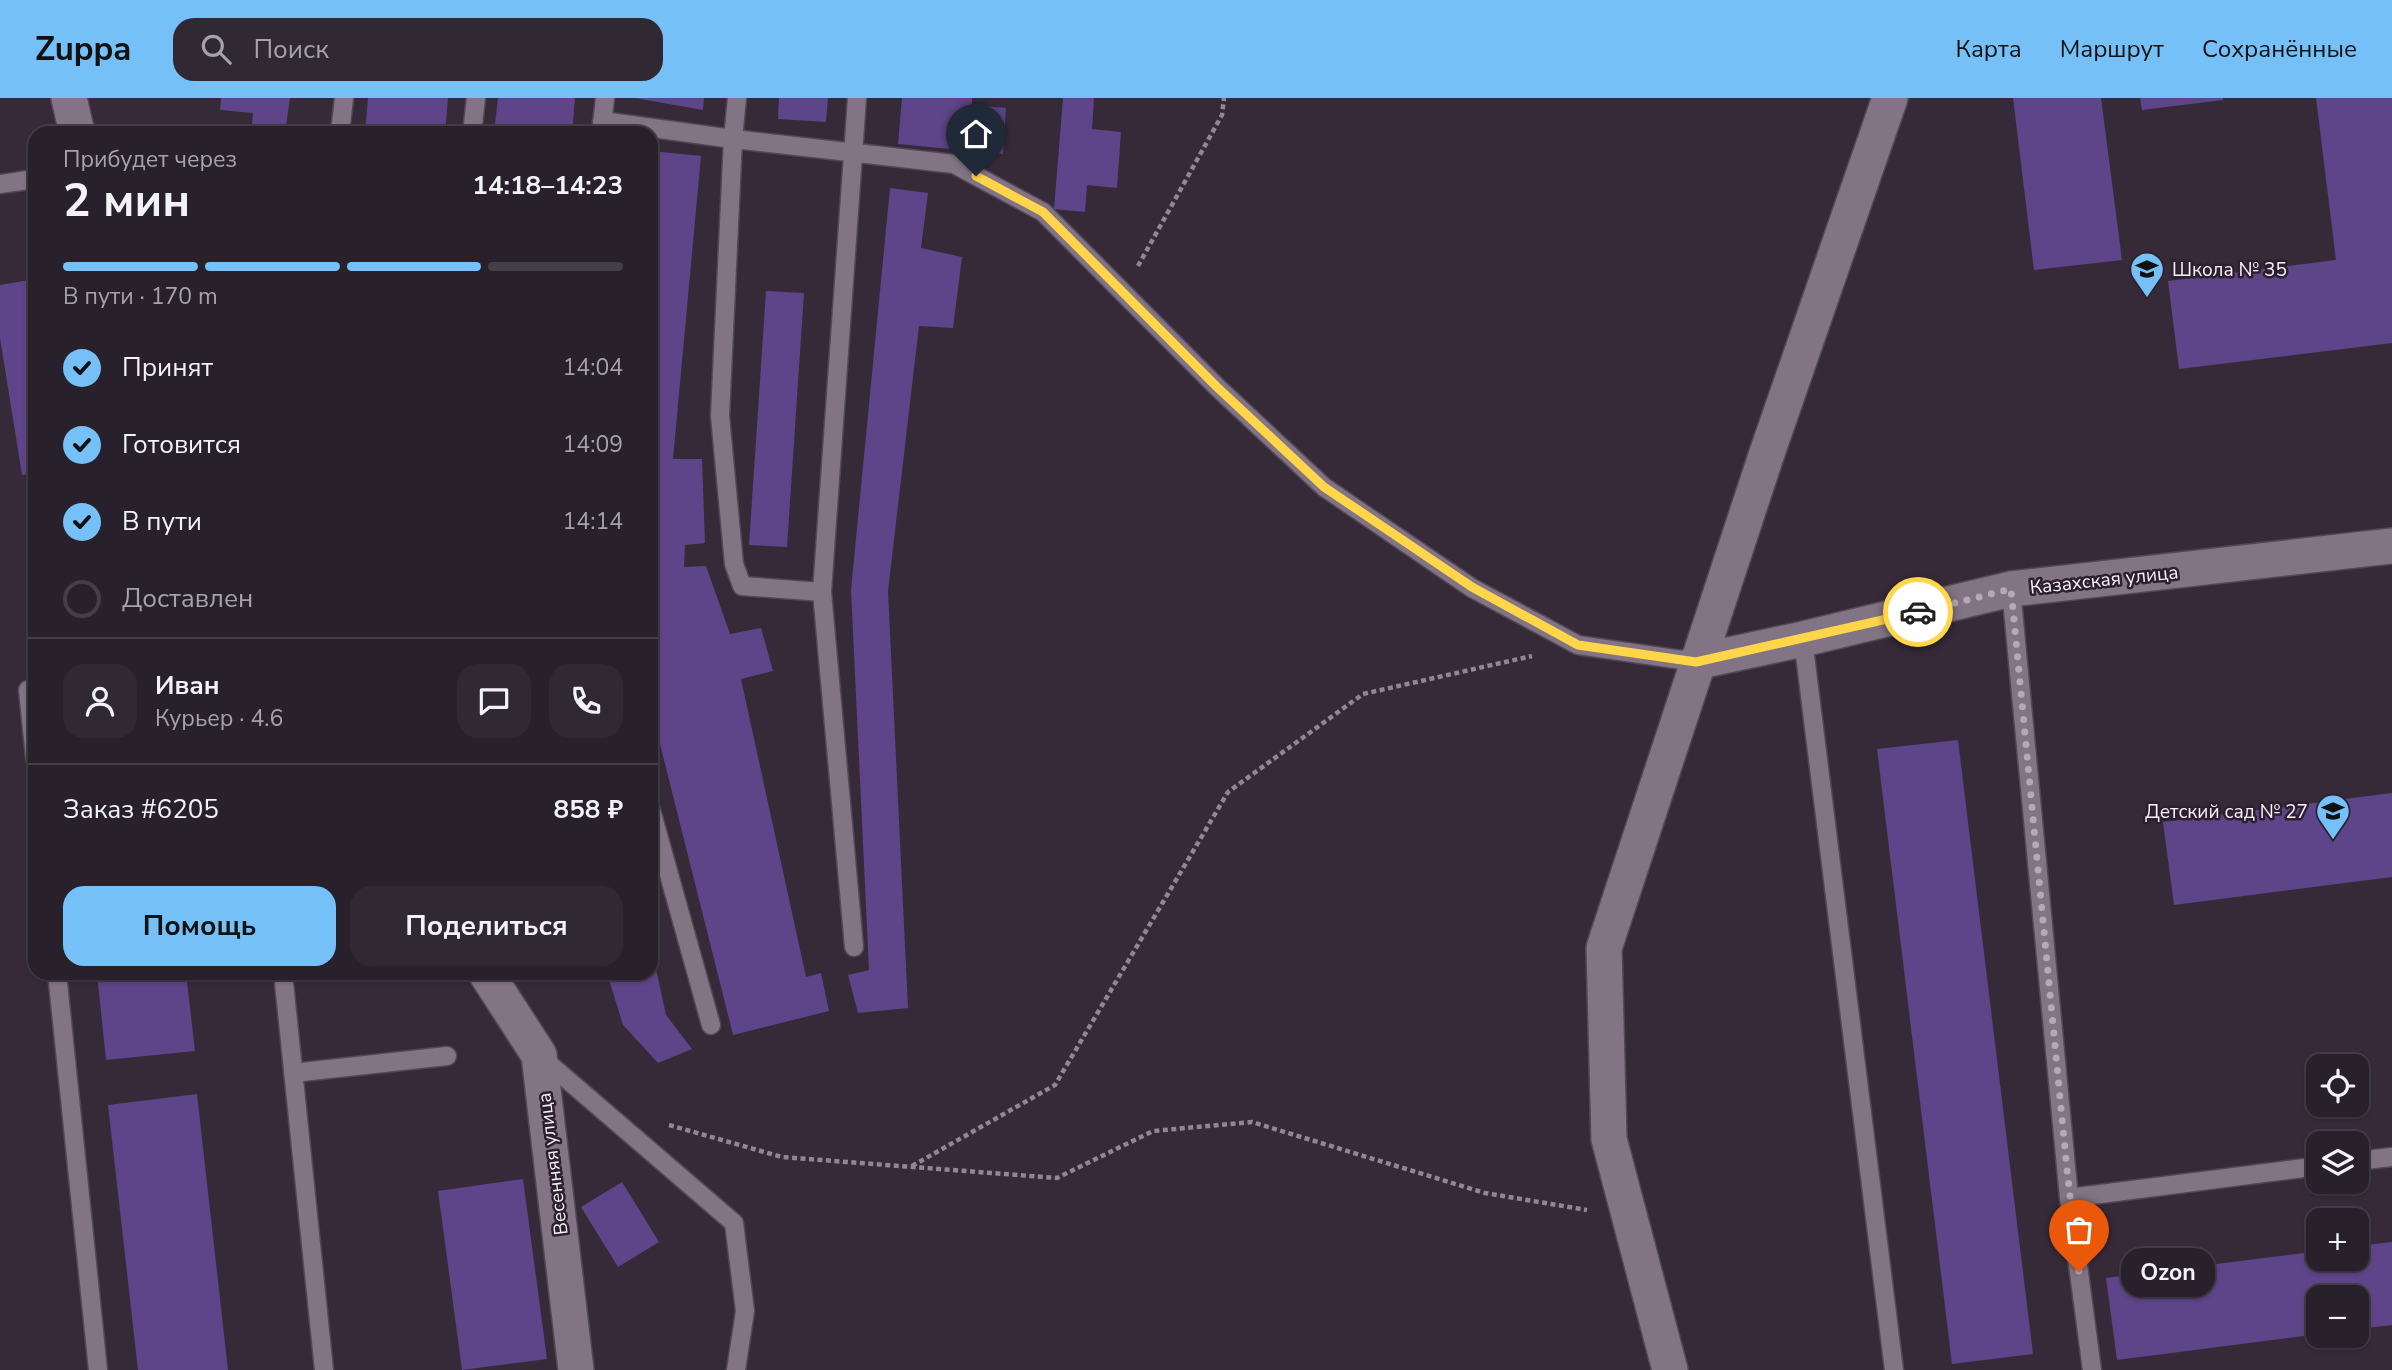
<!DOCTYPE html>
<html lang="ru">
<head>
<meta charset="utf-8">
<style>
	body { margin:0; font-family:"Nunito Sans",sans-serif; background:#302833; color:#f1f3f6; height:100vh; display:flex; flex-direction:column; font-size:26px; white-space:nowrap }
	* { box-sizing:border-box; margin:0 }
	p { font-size:23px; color:#a5a3a9 }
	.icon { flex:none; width:38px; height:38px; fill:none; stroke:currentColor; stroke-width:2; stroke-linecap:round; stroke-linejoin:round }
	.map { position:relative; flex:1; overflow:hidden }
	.panel { position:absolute; left:28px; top:28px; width:630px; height:854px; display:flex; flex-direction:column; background:#28202b; border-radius:21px; box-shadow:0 2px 5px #0004,0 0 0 2px #443e47 }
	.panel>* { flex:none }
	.buttons { position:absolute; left:2306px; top:956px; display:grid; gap:14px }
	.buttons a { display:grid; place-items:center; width:63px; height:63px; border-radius:14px; background:#28202b; box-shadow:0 2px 5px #0004,0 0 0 2px #443e47; font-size:35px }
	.pin { position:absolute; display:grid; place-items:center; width:60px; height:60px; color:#fff; margin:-72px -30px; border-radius:50% 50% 50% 0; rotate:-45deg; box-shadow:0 0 7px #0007 }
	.pin .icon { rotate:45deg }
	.courier { position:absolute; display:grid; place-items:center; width:70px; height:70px; margin:-35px; border:5px solid #ffd54a; border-radius:50%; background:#fff; color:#222; box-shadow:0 2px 9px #0007 }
	.bubble { position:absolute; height:49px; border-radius:21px; background:#28202b; box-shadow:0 2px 5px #0004,0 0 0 2px #443e47; font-size:23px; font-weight:700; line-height:49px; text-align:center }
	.headline em { font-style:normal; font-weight:700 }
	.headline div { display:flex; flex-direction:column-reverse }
	.headline { display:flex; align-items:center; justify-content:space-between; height:119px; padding:0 35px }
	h1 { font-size:46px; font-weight:700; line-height:52px }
	.bar { display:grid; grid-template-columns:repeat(4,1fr); gap:10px 7px; align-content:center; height:84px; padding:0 35px }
	.bar i { height:9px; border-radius:5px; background:#443e47 }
	.bar .active { background:#75c0f6 }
	.bar p { grid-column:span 4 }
	.line { display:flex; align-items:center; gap:18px; padding:0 35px; border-top:2px solid #443e47 }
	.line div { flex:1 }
	.round { display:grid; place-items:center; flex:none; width:74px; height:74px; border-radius:21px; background:#302833 }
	ol { padding:0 35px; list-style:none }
	li { display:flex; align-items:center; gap:21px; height:77px }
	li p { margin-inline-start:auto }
	li .icon { padding:7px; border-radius:50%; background:#75c0f6; color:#111; stroke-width:4 }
	li:last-child { color:#a5a3a9 }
	li i { width:38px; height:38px; border:4px solid #443e47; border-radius:50% }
	.cta { display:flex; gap:14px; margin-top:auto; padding:14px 35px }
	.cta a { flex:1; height:80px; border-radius:21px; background:#75c0f6; color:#111; font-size:28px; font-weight:700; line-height:80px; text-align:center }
	.cta a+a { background:#302833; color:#f1f3f6 }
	header { display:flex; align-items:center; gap:42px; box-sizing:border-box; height:98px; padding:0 35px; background:#75c0f6; color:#111 }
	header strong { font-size:33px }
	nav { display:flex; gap:38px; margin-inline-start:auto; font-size:24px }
	.search { width:490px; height:63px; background:#302833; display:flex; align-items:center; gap:18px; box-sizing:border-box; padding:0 24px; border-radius:21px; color:#a5a3a9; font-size:26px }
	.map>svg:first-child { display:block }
</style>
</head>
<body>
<header>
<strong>Zuppa</strong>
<div class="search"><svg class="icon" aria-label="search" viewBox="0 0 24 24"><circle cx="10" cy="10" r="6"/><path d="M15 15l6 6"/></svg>Поиск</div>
<nav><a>Карта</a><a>Маршрут</a><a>Сохранённые</a></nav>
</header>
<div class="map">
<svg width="2392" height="1272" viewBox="0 0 2392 1272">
	<rect width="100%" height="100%" fill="#362a39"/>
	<!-- building -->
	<path fill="#5e4488" d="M221,0h69l-5,35h-34l2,-20 -33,-3z
		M368,0h80l-3,35h-80z
		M498,0h77l-3,35h-78z
		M635,0h69l-1,12z
		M779,0h49l-2,24 -48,-3z
		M902,0h70v7l34,3 -3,46 -105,-10z
		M1063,0h31l-2,31 29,3 -4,56 -30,-3 -2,27 -31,-3z
		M2013,0h88l21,162 -88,10z
		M2140,0h83v2l-81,10z
		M2316,0h76v245l-213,26 -11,-88 168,-21z
		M651,53l50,5 -28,303h29l3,84 -20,2 -1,22 22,-1 24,68 31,-6 12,43 -32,8 65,298 15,-4 8,38 -96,24 -82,-327z
		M890,90l38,5 -7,55 41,9 -9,71 -34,-2 -31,265 20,417 -50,5 -10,-38 21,-5 -18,-380z
		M35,181v194l-13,2 -22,-137v-53z
		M766,193l38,2 -17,254 -38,-2z
		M1958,642l75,614 -81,10 -75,-615z
		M2392,695v84l-218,28 -11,-83z
		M651,848l15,69 26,34 -34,14 -35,-38 -16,-52h44z
		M97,875h89l9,78 -89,9z
		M197,996l31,276h-90l-30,-265z
		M523,1081l24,180 -85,11 -24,-179z
		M622,1084l37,60 -41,25 -37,-60z
		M2392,1144v83l-35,4v-32h-38v37l-202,26 -11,-82 213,-27v7h38v-12z"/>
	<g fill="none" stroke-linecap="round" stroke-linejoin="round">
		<!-- service casing -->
		<g stroke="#524854" stroke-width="21">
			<path id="service" d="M737,0l-4,41 221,25 89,48 174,175 107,100 148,101 106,57 118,17
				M602,23l131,18 -13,277 14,148 8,22 80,6
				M340,35l4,-35
				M472,35l4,-35
				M601,35l4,-35
				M0,86l35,-5
				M2011,491l58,609 23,172
				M1803,541l91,731
				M35,591l-7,1 7,68
				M651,712l60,215
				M854,849l-32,-355 35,-494
				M57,875l41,397
				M283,875l41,397
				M541,959l193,166 11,88 -9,59
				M293,975l154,-17
				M2357,1063l35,-4
				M2069,1100l250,-32"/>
		</g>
		<!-- minor casing -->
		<g stroke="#524854" stroke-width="38">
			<path id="minor" d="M69,0l8,35
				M1696,564l107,-23 208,-50 381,-43
				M486,875l53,82 37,315
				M1670,1272l-61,-231 -5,-191 162,-492 124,-358"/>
		</g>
		<!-- path -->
		<path stroke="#918793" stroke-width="4.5" stroke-dasharray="5 3.5" stroke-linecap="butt" d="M1138,168l84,-151 2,-17
			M669,1027l113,32 275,21 96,-47 99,-9 233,71 102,17
			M912,1068l143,-81 173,-293 135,-98 169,-38"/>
		<!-- service -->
		<use href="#service" stroke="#827485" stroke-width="18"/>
		<!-- minor -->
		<use href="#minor" stroke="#827485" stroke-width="35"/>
	</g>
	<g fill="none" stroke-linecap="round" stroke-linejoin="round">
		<!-- done -->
		<path stroke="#b3aab6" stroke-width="7" stroke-dasharray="0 12.6" d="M1918,514l93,-23 56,581 12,102"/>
		<!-- route -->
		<path stroke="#ffd54a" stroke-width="9" d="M976,78l67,36 174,175 107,100 148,100 106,58 118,17 222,-50"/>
	</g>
	<!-- icons -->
	<defs>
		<g id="school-pin" transform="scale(1.75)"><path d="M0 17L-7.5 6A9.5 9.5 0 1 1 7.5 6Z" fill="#75c0f6" stroke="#2c202f"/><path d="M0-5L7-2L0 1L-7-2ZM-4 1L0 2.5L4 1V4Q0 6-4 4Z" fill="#111"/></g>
	</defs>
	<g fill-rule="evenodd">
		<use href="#school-pin" x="2147" y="171"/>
		<use href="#school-pin" x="2333" y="713"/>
	</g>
	<g text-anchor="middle" stroke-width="5" stroke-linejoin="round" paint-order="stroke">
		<!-- poi labels -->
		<g font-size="19" fill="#f7eff9" stroke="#2c202f" text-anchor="start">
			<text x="2172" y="178">Школа № 35</text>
			<text x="2308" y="720" text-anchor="end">Детский сад № 27</text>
		</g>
		<!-- street labels -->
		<g font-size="19" fill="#f7eff9" stroke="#2c202f">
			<text transform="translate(2104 481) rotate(-6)" y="7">Казахская улица</text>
			<text transform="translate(552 1066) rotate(-97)" y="7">Весенняя улица</text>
		</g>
	</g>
</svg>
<div class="buttons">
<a><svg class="icon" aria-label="locate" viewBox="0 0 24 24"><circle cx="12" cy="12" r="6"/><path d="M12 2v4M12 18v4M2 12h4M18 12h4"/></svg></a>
<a><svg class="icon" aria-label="layers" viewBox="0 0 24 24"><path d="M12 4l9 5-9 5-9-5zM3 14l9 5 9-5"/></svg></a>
<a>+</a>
<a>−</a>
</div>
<div class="pin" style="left:2079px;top:1174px;background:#ea580c"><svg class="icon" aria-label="bag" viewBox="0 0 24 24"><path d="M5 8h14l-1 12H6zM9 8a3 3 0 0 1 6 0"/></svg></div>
<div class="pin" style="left:976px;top:78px;background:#1f2937"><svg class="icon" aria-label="home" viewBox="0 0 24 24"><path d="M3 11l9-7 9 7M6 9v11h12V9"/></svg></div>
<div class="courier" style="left:1918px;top:514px"><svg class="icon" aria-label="car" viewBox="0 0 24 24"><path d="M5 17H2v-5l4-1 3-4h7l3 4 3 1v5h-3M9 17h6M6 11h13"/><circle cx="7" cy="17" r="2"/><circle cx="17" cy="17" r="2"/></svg></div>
<div class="bubble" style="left:2121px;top:1150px;width:94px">Ozon</div>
<section class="panel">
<div class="headline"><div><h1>2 мин</h1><p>Прибудет через</p></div><em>14:18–14:23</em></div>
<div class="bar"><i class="active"></i><i class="active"></i><i class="active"></i><i></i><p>В пути · 170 m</p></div>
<ol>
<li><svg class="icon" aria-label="check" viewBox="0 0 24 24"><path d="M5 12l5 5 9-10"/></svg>Принят<p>14:04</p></li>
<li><svg class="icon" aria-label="check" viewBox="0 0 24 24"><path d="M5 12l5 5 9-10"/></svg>Готовится<p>14:09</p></li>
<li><svg class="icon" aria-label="check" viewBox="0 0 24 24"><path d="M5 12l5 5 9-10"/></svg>В пути<p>14:14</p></li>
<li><i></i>Доставлен</li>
</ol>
<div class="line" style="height:126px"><a class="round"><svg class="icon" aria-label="person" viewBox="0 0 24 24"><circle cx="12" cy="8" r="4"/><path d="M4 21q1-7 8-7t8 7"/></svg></a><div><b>Иван</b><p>Курьер · 4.6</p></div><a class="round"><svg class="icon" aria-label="chat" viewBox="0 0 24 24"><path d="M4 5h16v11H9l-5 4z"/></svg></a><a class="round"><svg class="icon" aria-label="phone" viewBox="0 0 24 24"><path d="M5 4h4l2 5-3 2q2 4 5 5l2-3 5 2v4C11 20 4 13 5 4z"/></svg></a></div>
<div class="line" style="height:91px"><div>Заказ #6205</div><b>858 ₽</b></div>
<div class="cta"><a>Помощь</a><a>Поделиться</a></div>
</section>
</div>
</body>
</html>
